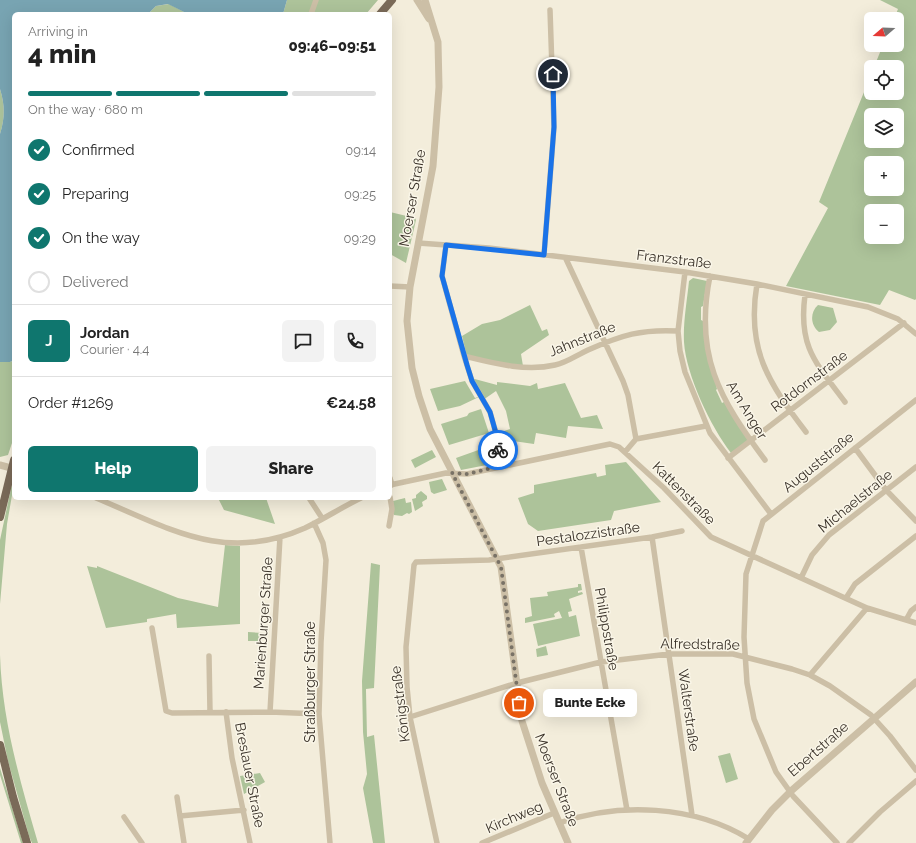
<!DOCTYPE html>
<html lang="en">
<head>
<meta charset="utf-8">
<style>
	body { margin:0; font-family:Raleway,sans-serif; background:#f2f2f2; color:#222; height:100vh; display:flex; flex-direction:column; font-size:15px; white-space:nowrap }
	* { box-sizing:border-box; margin:0 }
	p { font-size:13px; color:#767676 }
	.icon { flex:none; width:22px; height:22px; fill:none; stroke:currentColor; stroke-width:2; stroke-linecap:round; stroke-linejoin:round }
	.map { position:relative; flex:1; overflow:hidden }
	.details { position:absolute; left:12px; top:12px; width:380px; height:488px; display:flex; flex-direction:column; background:#fff; border-radius:6px; box-shadow:0 4px 16px #0002 }
	.details>* { flex:none }
	.needle { width:26px; rotate:251deg }
	.controls { position:absolute; left:864px; top:12px; display:grid; gap:8px }
	.controls a { display:grid; place-items:center; width:40px; height:40px; border-radius:6px; background:#fff; box-shadow:0 4px 16px #0002; font-size:20px }
	.pin { position:absolute; display:grid; place-items:center; width:34px; height:34px; color:#fff; margin:-17px; border:2px solid #fff; border-radius:50%; box-shadow:0 1px 4px #0007 }
	.courier { position:absolute; display:grid; place-items:center; width:40px; height:40px; margin:-20px; border:3px solid #1a73e8; border-radius:50%; background:#fff; color:#222; box-shadow:0 1px 5px #0007 }
	.bubble { position:absolute; height:28px; border-radius:6px; background:#fff; box-shadow:0 4px 16px #0002; font-size:13px; font-weight:800; line-height:28px; text-align:center }
	.overview em { font-style:normal; font-weight:800 }
	.overview div { display:flex; flex-direction:column-reverse }
	.overview { display:flex; align-items:center; justify-content:space-between; height:68px; padding:0 16px }
	h1 { font-size:26px; font-weight:800; line-height:30px }
	.bar { display:grid; grid-template-columns:repeat(4,1fr); gap:6px 4px; align-content:center; height:48px; padding:0 16px }
	.bar i { height:5px; border-radius:3px; background:#e0e0e0 }
	.bar .active { background:#0f766e }
	.bar p { grid-column:span 4 }
	.line { display:flex; align-items:center; gap:10px; padding:0 16px; border-top:1px solid #e0e0e0 }
	.line div { flex:1 }
	.round { display:grid; place-items:center; flex:none; width:42px; height:42px; border-radius:6px; background:#f2f2f2 }
	ol { padding:0 16px; list-style:none }
	li { display:flex; align-items:center; gap:12px; height:44px }
	li p { margin-inline-start:auto }
	li .icon { padding:4px; border-radius:50%; background:#0f766e; color:#fff; stroke-width:4 }
	li:last-child { color:#767676 }
	li i { width:22px; height:22px; border:2px solid #e0e0e0; border-radius:50% }
	.primary-button { display:flex; gap:8px; margin-top:auto; padding:8px 16px }
	.primary-button a { flex:1; height:46px; border-radius:6px; background:#0f766e; color:#fff; font-size:16px; font-weight:800; line-height:46px; text-align:center }
	.primary-button a+a { background:#f2f2f2; color:#222 }
	.map>svg:first-child { display:block }
</style>
</head>
<body>
<div class="map">
<svg width="916" height="843" viewBox="0 0 916 843">
	<rect width="100%" height="100%" fill="#f3eddb"/>
	<!-- green -->
	<path fill="#adc39a" fill-rule="evenodd" d="M287,0h91l-12,14h-83z
		M880,0h36v299l-1,1 -26,-10 -9,15 -94,-19 42,-78 -9,-6 52,-127v18h26v-26h-23l9,-22h14v-26h-3l4,-10zM871,115h26v26h-26zM871,163h26v26h-26zM871,211h26v26h-26z
		M169,4l19,10h-40l8,-8z
		M0,89c5,17 5,28 0,45z
		M390,212l25,6 1,2 -10,43 -16,-9z
		M693,278l14,3 -4,25 -2,1v13l2,1 14,68 -1,1 6,13 2,-1 23,36v3l-16,12c-20,-26 -45,-78 -47,-111 -1,-20 3,-41 5,-61z
		M530,305l12,26 5,-2 2,6 -28,19 2,12 -56,-9 -5,-21 20,-12 18,-4z
		M818,305l15,3 4,14 -7,8 -11,2c-9,-7 -9,-20 -1,-27z
		M14,360v77l-6,18 -8,2v-95h10z
		M471,378l26,7v-3l33,4 7,-3 1,6 27,-6 16,35 16,-3 6,14 -35,-3 -2,12 -30,-5 -2,11 -28,-4 -5,6 -3,-13 12,-4 -4,-18 -10,-20 -13,9 -2,-4 -21,10 -22,5 -8,-22 35,-8 10,17 6,-2z
		M481,409l8,24 -40,12 -8,-21 26,-8 2,-3z
		M498,443l-1,20 -36,7 -5,-12z
		M432,450l4,7 -21,11 -4,-8z
		M626,462l35,40 -47,9 -3,9 -73,11 -10,-7 -10,-26 16,-5v-8l62,-12 1,4 9,-2 -1,-10z
		M442,479l5,11 -13,4 -3,-2 -2,-10z
		M12,484h2l-7,40 -7,80v-64z
		M421,491l6,5v3l-5,3 1,4 -8,5 -3,-12 4,-1v-3z
		M218,498h48l9,26 -51,-14z
		M405,498l1,5 5,-1 1,10 -3,2 -2,-1 -5,3 -8,-1 -1,-14z
		M225,545l15,1v78l-63,4 -1,-14 -29,5v3l-41,6 -19,-62 10,2v-2l81,32 40,9z
		M371,563l9,2 -6,123 -8,1v2l1,46 7,-2 11,108h-12l-10,-55 4,-14 -4,-42 -1,-51z
		M578,584h3l1,6 -4,1v2l4,-1 1,2 -14,5 3,12 -4,1 1,5 7,-2 4,21 -42,10 -5,-22 29,-6 -3,-7 -5,3 1,3 -30,6v-5l7,-2 -2,-18 18,-2 -1,-4 31,-5z
		M248,632l14,1 -1,8h-13z
		M546,646l2,9 -11,2 -1,-8z
		M0,655c2,65 20,126 38,188h-6l-3,-7 -21,-75 -8,-39z
		M730,753l8,26 -12,4 -8,-27z
		M0,768l23,75h-2l-21,-68z
		M260,773l5,9 -21,12 -4,-18z"/>
	<!-- water -->
	<path fill="#78a4b2" d="M0,0h287l-4,14h-95l-20,-10 -12,2 -8,8h-134v346l-4,2h-10v-228c5,-17 5,-28 0,-45z"/>
	<g fill="none" stroke-linecap="round" stroke-linejoin="round">
		<!-- minor -->
		<path stroke="#ccbfa6" stroke-width="5.5" d="M311,14l5,-14
			M418,243l71,5 196,24 72,12 111,23 30,12 18,15
			M446,245l-4,31 22,80c29,7 61,16 91,9 11,-2 22,-10 33,-15 34,-15 53,-21 90,-19
			M544,255l10,-128 -4,-117
			M566,259l57,122 5,14 8,44
			M685,272l-7,59 2,20 5,21 25,61 61,81
			M710,276c-16,79 9,122 55,184
			M757,284c-11,65 11,98 49,148
			M390,286l20,1
			M805,295c-7,52 11,68 40,107
			M464,356l8,25 18,31 7,25 3,29
			M855,448l31,42 30,31
			M625,452l11,-13 70,-13
			M728,458l176,-135
			M390,478l2,7
			M390,485l56,-12 21,1 143,-30 9,3 45,41 47,49 156,71 49,15
			M96,498c73,30 128,66 209,30 19,-9 37,-21 56,-30
			M309,498l13,20
			M314,523l9,20 3,17 -5,82 -2,72 11,129
			M389,526l3,-17 -2,-12
			M652,537l40,278
			M581,547l46,263
			M801,578l11,-23 17,-20 87,-68
			M846,598l9,-14 61,-48
			M906,620l5,-9 5,-4
			M152,628l14,83 6,2 98,-1 49,2
			M209,656l1,56
			M810,675l57,-67
			M226,712l6,46 18,85
			M270,712l10,-175
			M410,717l107,-34 84,-21 68,-8h64l59,15 18,6 20,11 41,29 19,21 26,34
			M177,797l7,46
			M180,816l64,-6
			M124,817l18,26
			M559,823c60,-21 135,-18 190,16
			M437,843l-27,-126 -3,-30 -1,-40 8,-82 2,-3 73,-2 163,-23 30,-6
			M482,843l72,-30
			M837,843l-44,-47 -17,-24 -22,-53 -7,-36 -3,-46 2,-63 17,-53 153,-121
			M849,843l31,-31 36,-31"/>
		<!-- tertiary -->
		<path stroke="#ccbfa6" stroke-width="7" d="M417,0l12,19
			M425,0l13,42 1,45 -6,79 -23,121 -3,34 5,47 7,28 11,33 71,138 21,154 20,62 26,60
			M0,465l11,3
			M746,843l26,-33 19,-19 125,-109"/>
		<!-- primary -->
		<path stroke="#7a6a58" stroke-width="8" d="M380,14l12,-14
			M0,517l14,-57
			M0,745l13,52 14,46"/>
	</g>
	<g fill="none" stroke-linecap="round" stroke-linejoin="round">
		<!-- done -->
		<path stroke="#797266" stroke-width="4" stroke-dasharray="0 7.2" d="M498,450l2,16 -33,8 -15,-1 49,94 18,136"/>
		<!-- route -->
		<path stroke="#1a73e8" stroke-width="5" d="M498,450l-1,-13 -7,-25 -18,-31 -5,-16 -25,-89 4,-31 98,10 10,-128 -1,-53"/>
	</g>
	<g text-anchor="middle" stroke-width="3" stroke-linejoin="round" paint-order="stroke">
		<!-- street labels -->
		<g font-size="14" fill="#383027" stroke="#faf6e8">
			<text transform="translate(412 198) rotate(-80)" y="5">Moerser Straße</text>
			<text transform="translate(674 259) rotate(7)" y="5">Franzstraße</text>
			<text transform="translate(582 339) rotate(-22)" y="5">Jahnstraße</text>
			<text transform="translate(809 381) rotate(-37)" y="5">Rotdornstraße</text>
			<text transform="translate(747 410) rotate(59)" y="5">Am Anger</text>
			<text transform="translate(818 462) rotate(-39)" y="5">Auguststraße</text>
			<text transform="translate(684 493) rotate(45)" y="5">Kattenstraße</text>
			<text transform="translate(855 501) rotate(-39)" y="5">Michaelstraße</text>
			<text transform="translate(588 534) rotate(-8)" y="5">Pestalozzistraße</text>
			<text transform="translate(263 623) rotate(-86)" y="5">Marienburger Straße</text>
			<text transform="translate(607 629) rotate(80)" y="5">Philippstraße</text>
			<text transform="translate(700 644) rotate(1)" y="5">Alfredstraße</text>
			<text transform="translate(310 682) rotate(-90)" y="5">Straßburger Straße</text>
			<text transform="translate(400 704) rotate(-97)" y="5">Königstraße</text>
			<text transform="translate(689 710) rotate(82)" y="5">Walterstraße</text>
			<text transform="translate(818 749) rotate(-41)" y="5">Ebertstraße</text>
			<text transform="translate(250 775) rotate(79)" y="5">Breslauer Straße</text>
			<text transform="translate(557 780) rotate(69)" y="5">Moerser Straße</text>
			<text transform="translate(514 817) rotate(-23)" y="5">Kirchweg</text>
		</g>
	</g>
</svg>
<div class="controls">
<a><svg class="needle" viewBox="-14 -14 28 28"><path d="M0-13l5 13h-10z" fill="#e53935"/><path d="M0 13l5-13h-10z" fill="#767676"/></svg></a>
<a><svg class="icon" aria-label="locate" viewBox="0 0 24 24"><circle cx="12" cy="12" r="6"/><path d="M12 2v4M12 18v4M2 12h4M18 12h4"/></svg></a>
<a><svg class="icon" aria-label="layers" viewBox="0 0 24 24"><path d="M12 4l9 5-9 5-9-5zM3 14l9 5 9-5"/></svg></a>
<a>+</a>
<a>−</a>
</div>
<div class="pin" style="left:519px;top:703px;background:#ea580c"><svg class="icon" aria-label="bag" viewBox="0 0 24 24"><path d="M5 8h14l-1 12H6zM9 8a3 3 0 0 1 6 0"/></svg></div>
<div class="pin" style="left:553px;top:74px;background:#1f2937"><svg class="icon" aria-label="home" viewBox="0 0 24 24"><path d="M3 11l9-7 9 7M6 9v11h12V9"/></svg></div>
<div class="courier" style="left:498px;top:450px"><svg class="icon" aria-label="bike" viewBox="0 0 24 24"><circle cx="6" cy="16" r="4"/><circle cx="18" cy="16" r="4"/><path d="M6 16l4-8h5l3 8M10 8l3 8H6M13 5h3"/></svg></div>
<div class="bubble" style="left:543px;top:689px;width:94px">Bunte Ecke</div>
<section class="details">
<div class="overview"><div><h1>4 min</h1><p>Arriving in</p></div><em>09:46–09:51</em></div>
<div class="bar"><i class="active"></i><i class="active"></i><i class="active"></i><i></i><p>On the way · 680 m</p></div>
<ol>
<li><svg class="icon" aria-label="check" viewBox="0 0 24 24"><path d="M5 12l5 5 9-10"/></svg>Confirmed<p>09:14</p></li>
<li><svg class="icon" aria-label="check" viewBox="0 0 24 24"><path d="M5 12l5 5 9-10"/></svg>Preparing<p>09:25</p></li>
<li><svg class="icon" aria-label="check" viewBox="0 0 24 24"><path d="M5 12l5 5 9-10"/></svg>On the way<p>09:29</p></li>
<li><i></i>Delivered</li>
</ol>
<div class="line" style="height:72px"><b class="round" style="background:#0f766e;color:#fff">J</b><div><b>Jordan</b><p>Courier · 4.4</p></div><a class="round"><svg class="icon" aria-label="chat" viewBox="0 0 24 24"><path d="M4 5h16v11H9l-5 4z"/></svg></a><a class="round"><svg class="icon" aria-label="phone" viewBox="0 0 24 24"><path d="M5 4h4l2 5-3 2q2 4 5 5l2-3 5 2v4C11 20 4 13 5 4z"/></svg></a></div>
<div class="line" style="height:52px"><div>Order #1269</div><b>€24.58</b></div>
<div class="primary-button"><a>Help</a><a>Share</a></div>
</section>
</div>
</body>
</html>
